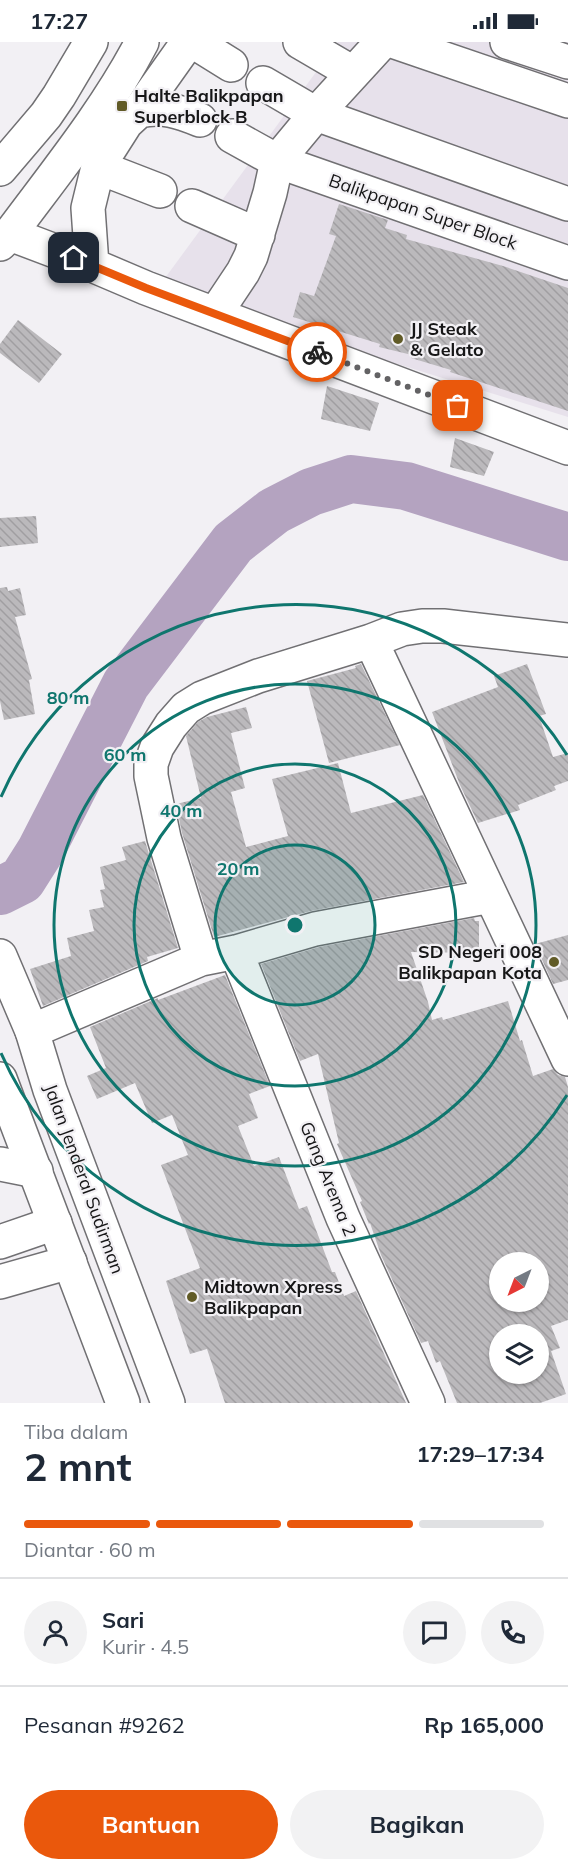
<!DOCTYPE html>
<html lang="id">
<head>
<meta charset="utf-8">
<style>
	body { margin:0; font-family:Mulish,sans-serif; background:#f2f2f3; color:#1f2937; height:100vh; display:flex; flex-direction:column; font-size:22px; white-space:nowrap }
	* { box-sizing:border-box; margin:0 }
	p { font-size:20px; color:#747a83 }
	.icon { flex:none; width:33px; height:33px; fill:none; stroke:currentColor; stroke-width:2; stroke-linecap:round; stroke-linejoin:round }
	.map { position:relative; height:1361px; overflow:hidden }
	.sheet { display:flex; flex-direction:column; background:#fff; flex:1 }
	.sheet>* { flex:none }
	.needle { width:39px; rotate:222deg }
	.tools { position:absolute; left:489px; top:1210px; display:grid; gap:12px }
	.tools a { display:grid; place-items:center; width:60px; height:60px; border-radius:50%; background:#fff; box-shadow:0 2px 4px #0004; font-size:30px }
	.pin { position:absolute; display:grid; place-items:center; width:51px; height:51px; color:#fff; margin:-26px; border-radius:12px; box-shadow:0 3px 9px #0006 }
	.courier { position:absolute; display:grid; place-items:center; width:60px; height:60px; margin:-30px; border:4px solid #ea580c; border-radius:50%; background:#fff; color:#222; box-shadow:0 2px 8px #0007 }
	.overview em { font-style:normal; font-weight:700 }
	.overview div { display:flex; flex-direction:column-reverse }
	.overview { display:flex; align-items:center; justify-content:space-between; height:102px; padding:0 24px }
	h1 { font-size:39px; font-weight:700; line-height:45px }
	.bar { display:grid; grid-template-columns:repeat(4,1fr); gap:9px 6px; align-content:center; height:72px; padding:0 24px }
	.bar i { height:8px; border-radius:4px; background:#e0e1e3 }
	.bar .active { background:#ea580c }
	.bar p { grid-column:span 4 }
	.line { display:flex; align-items:center; gap:15px; padding:0 24px; border-top:2px solid #e0e1e3 }
	.line div { flex:1 }
	.round { display:grid; place-items:center; flex:none; width:63px; height:63px; border-radius:32px; background:#f2f2f3 }
	.action { display:flex; gap:12px; margin-top:auto; padding:12px 24px }
	.action a { flex:1; height:69px; border-radius:36px; background:#ea580c; color:#fff; font-size:24px; font-weight:700; line-height:69px; text-align:center }
	.action a+a { background:#f2f2f3; color:#1f2937 }
	.status { display:flex; justify-content:space-between; align-items:center; height:42px; padding:0 30px; background:#fff; direction:ltr }
	.status svg { height:16px; fill:currentColor }
	.map>svg:first-child { display:block }
</style>
</head>
<body>
<div class="status"><b>17:27</b><svg viewBox="0 0 49 12"><path d="M0 12V9h3v3zM5 12V6h3v6zM10 12V3h3v9zM15 12V0h3v12zM26 1h20v11H26zM47 4h2v5h-2z"/></svg></div>
<div class="map">
<svg width="568" height="1361" viewBox="0 0 568 1361">
	<defs>
		<pattern id="building-back-hatch" width="6" height="6" patternUnits="userSpaceOnUse" patternTransform="scale(1.5)"><rect width="6" height="6" fill="#bbb9bc"/><path d="M-1 5l2 2M0 0l6 6M5-1l2 2" fill="none" stroke="#a09ea1"/></pattern>
	</defs>
	<rect width="100%" height="100%" fill="#f2f0f4"/>
	<!-- built -->
	<path fill="#e7e1eb" d="M338,0h230v375l-411,-128z"/>
	<g fill="none" stroke-linecap="round" stroke-linejoin="round">
		<!-- river -->
		<path stroke="#b4a3c0" stroke-width="48" d="M0,849l22,-11 19,-30 85,-166 107,-141 41,-32 37,-19 40,-13 55,7 162,51"/>
	</g>
	<!-- building -->
	<path fill="url(#building-back-hatch)" fill-rule="evenodd" d="M339,162l49,16 -3,8 22,7 -1,4 97,27 65,22v123l-118,-39 1,-2 -40,-12 1,-3 -33,-8 1,-3 -87,-27 7,-25 14,4 22,-60 -7,-2z
		M18,278l44,34 -23,29 -39,-30v-9z
		M327,344l52,17 -9,28 -49,-12z
		M455,396l39,14 -10,24 -34,-9z
		M36,474l2,27 -38,4v-29z
		M7,545l1,4 12,-3 6,27 -11,2 17,62 -3,1 6,34 -31,6 -4,-19v-113z
		M361,622l39,81 -71,18 -22,-82 49,-13 -1,-2z
		M527,622l19,50 -7,2 14,41 15,-4v28l-14,5 2,4 -38,15 2,5 -42,13 -18,-38 -28,-73 66,-25 -4,-11z
		M246,665l6,21 -21,5 14,55 -14,4 15,55 42,-11 -16,-57 66,-16 13,50 72,-18 41,87 -153,29 -97,26 -32,-104 -6,-29 25,-6 -15,-62 12,-14 9,-5z
		M145,799l33,107 -31,9 1,4 -105,45 -13,-37 41,-13 -4,-18 27,-7 -5,-21 15,-3 -4,-17 5,-1 -5,-22 26,-7 -4,-13z
		M474,876l1,3h4v32l-68,-1 17,50 4,18 10,-3 1,3 65,-19 12,40 2,-1 11,36 20,-7 5,6 7,2 3,10v233l-17,6 9,22 -9,3 15,43 -26,9h-83l-17,-42 -4,2 -8,-22 -7,2 -40,-88 -11,-32 -1,1 -9,-22 2,-1 -25,-57 2,-1 -21,-89 -18,7 -39,-97 58,-17zM500,1221h38v39h-38zM500,1293h38v39h-38z
		M568,893v45l-15,4 -18,-40z
		M225,933l45,111 -21,8 9,24 -20,8 16,40 25,-9 20,52 8,-3 25,66h3l9,24 12,-5 50,112h-181l-18,-54 -17,5 -24,-73 34,-13 -39,-103 27,-10 -16,-40 -20,8 -17,-40 -38,16 -10,-23 19,-8 -16,-41 68,-29v2z"/>
	<g fill="none" stroke-linecap="round" stroke-linejoin="round">
		<!-- minor casing -->
		<g stroke="#717073" stroke-width="36">
			<path id="minor" d="M194,0l37,23
				M300,0l53,31
				M395,0l173,59
				M507,0l61,20
				M263,41l53,31 252,90
				M139,69c24,-5 39,0 61,9
				M232,94l45,25 291,102
				M98,125l62,24
				M192,164l66,29
				M10,192l82,31 54,23 422,160
				M92,223l-4,-57 10,-41 28,-44 13,-12 49,-69
				M215,272l28,-42 8,-16 19,-63 7,-32 39,-47 66,-72
				M568,598l-125,-14h-21l-20,3 -31,12 197,418
				M236,910l107,266 85,185
				M201,917l-37,-121 -13,-62v-12l6,-17 14,-22 15,-17 16,-10 56,-22 113,-35
				M32,989l169,-72 35,-7 79,-23 176,-33
				M0,1122l36,7
				M0,1200l55,-19
				M0,1240l70,-20"/>
		</g>
		<!-- highway casing -->
		<g stroke="#717073" stroke-width="36">
			<path id="highway" d="M0,127l46,-54 13,-19 32,-54
				M0,202l10,-10c46,-62 96,-123 132,-192
				M0,914l32,75 18,59 118,313
				M0,1037l123,324"/>
		</g>
		<!-- minor -->
		<use href="#minor" stroke="#fff" stroke-width="33"/>
		<!-- highway -->
		<use href="#highway" stroke="#fff" stroke-width="33"/>
	</g>
	<g fill="none" stroke-linecap="round" stroke-linejoin="round">
		<!-- done -->
		<path stroke="#636264" stroke-width="6" stroke-dasharray="0 10.8" d="M317,310l141,54"/>
		<!-- route -->
		<path stroke="#ea580c" stroke-width="8" d="M74,216l72,30 171,64"/>
	</g>
	<!-- distance rings -->
	<circle cx="295" cy="883" r="80" fill="#0f766e" fill-opacity=".12"/>
	<g fill="none" stroke="#0f766e" stroke-width="3">
		<circle cx="295" cy="883" r="80"/>
		<circle cx="295" cy="883" r="161"/>
		<circle cx="295" cy="883" r="241"/>
		<path d="M567 1053A321 321 0 0 1 1 1011M1 755A321 321 0 0 1 567 713"/>
	</g>
	<!-- markers -->
	<g fill="#615b27" stroke="#f2f0f4" stroke-width="2">
		<rect x="116" y="58" width="12" height="12" rx="3"/>
		<circle cx="398" cy="297" r="6"/>
		<circle cx="554" cy="920" r="6"/>
		<circle cx="192" cy="1255" r="6"/>
	</g>
	<g text-anchor="middle" stroke-width="4.5" stroke-linejoin="round" paint-order="stroke">
		<!-- poi labels -->
		<g font-size="18" font-weight="bold" fill="#161617" stroke="#f2f0f4" text-anchor="start">
			<text x="134" y="60">Halte Balikpapan<tspan x="134" dy="21">Superblock B</tspan></text>
			<text x="410" y="293">JJ Steak<tspan x="410" dy="21">&amp; Gelato</tspan></text>
			<text x="542" y="916" text-anchor="end">SD Negeri 008<tspan x="542" dy="21">Balikpapan Kota</tspan></text>
			<text x="204" y="1251">Midtown Xpress<tspan x="204" dy="21">Balikpapan</tspan></text>
		</g>
		<!-- street labels -->
		<g font-size="18" fill="#161617" stroke="#f2f0f4">
			<text transform="translate(423 170) rotate(19)" y="6">Balikpapan Super Block</text>
			<text transform="translate(84 1137) rotate(70)" y="6">Jalan Jenderal Sudirman</text>
			<text transform="translate(328 1137) rotate(68)" y="6">Gang Arema 2</text>
		</g>
	</g>
	<circle cx="295" cy="883" r="9" fill="#0f766e" stroke="#f2f0f4" stroke-width="3"/>
	<g font-size="18" text-anchor="middle" font-weight="bold" fill="#0f766e" stroke="#f2f0f4" stroke-width="4.5" stroke-linejoin="round" paint-order="stroke">
		<text x="68" y="662">80 m</text>
		<text x="125" y="719">60 m</text>
		<text x="181" y="775">40 m</text>
		<text x="238" y="833">20 m</text>
	</g>
</svg>
<div class="tools">
<a><svg class="needle" viewBox="-14 -14 28 28"><path d="M0-13l5 13h-10z" fill="#e53935"/><path d="M0 13l5-13h-10z" fill="#747a83"/></svg></a>
<a><svg class="icon" aria-label="layers" viewBox="0 0 24 24"><path d="M12 4l9 5-9 5-9-5zM3 14l9 5 9-5"/></svg></a>
</div>
<div class="pin" style="left:458px;top:364px;background:#ea580c"><svg class="icon" aria-label="bag" viewBox="0 0 24 24"><path d="M5 8h14l-1 12H6zM9 8a3 3 0 0 1 6 0"/></svg></div>
<div class="pin" style="left:74px;top:216px;background:#1f2937"><svg class="icon" aria-label="home" viewBox="0 0 24 24"><path d="M3 11l9-7 9 7M6 9v11h12V9"/></svg></div>
<div class="courier" style="left:317px;top:310px"><svg class="icon" aria-label="bike" viewBox="0 0 24 24"><circle cx="6" cy="16" r="4"/><circle cx="18" cy="16" r="4"/><path d="M6 16l4-8h5l3 8M10 8l3 8H6M13 5h3"/></svg></div>
</div>
<section class="sheet">
<div class="overview"><div><h1>2 mnt</h1><p>Tiba dalam</p></div><em>17:29–17:34</em></div>
<div class="bar"><i class="active"></i><i class="active"></i><i class="active"></i><i></i><p>Diantar · 60 m</p></div>
<div class="line" style="height:108px"><a class="round"><svg class="icon" aria-label="person" viewBox="0 0 24 24"><circle cx="12" cy="8" r="4"/><path d="M4 21q1-7 8-7t8 7"/></svg></a><div><b>Sari</b><p>Kurir · 4.5</p></div><a class="round"><svg class="icon" aria-label="chat" viewBox="0 0 24 24"><path d="M4 5h16v11H9l-5 4z"/></svg></a><a class="round"><svg class="icon" aria-label="phone" viewBox="0 0 24 24"><path d="M5 4h4l2 5-3 2q2 4 5 5l2-3 5 2v4C11 20 4 13 5 4z"/></svg></a></div>
<div class="line" style="height:78px"><div>Pesanan #9262</div><b>Rp 165,000</b></div>
<div class="action"><a>Bantuan</a><a>Bagikan</a></div>
</section>
</body>
</html>
